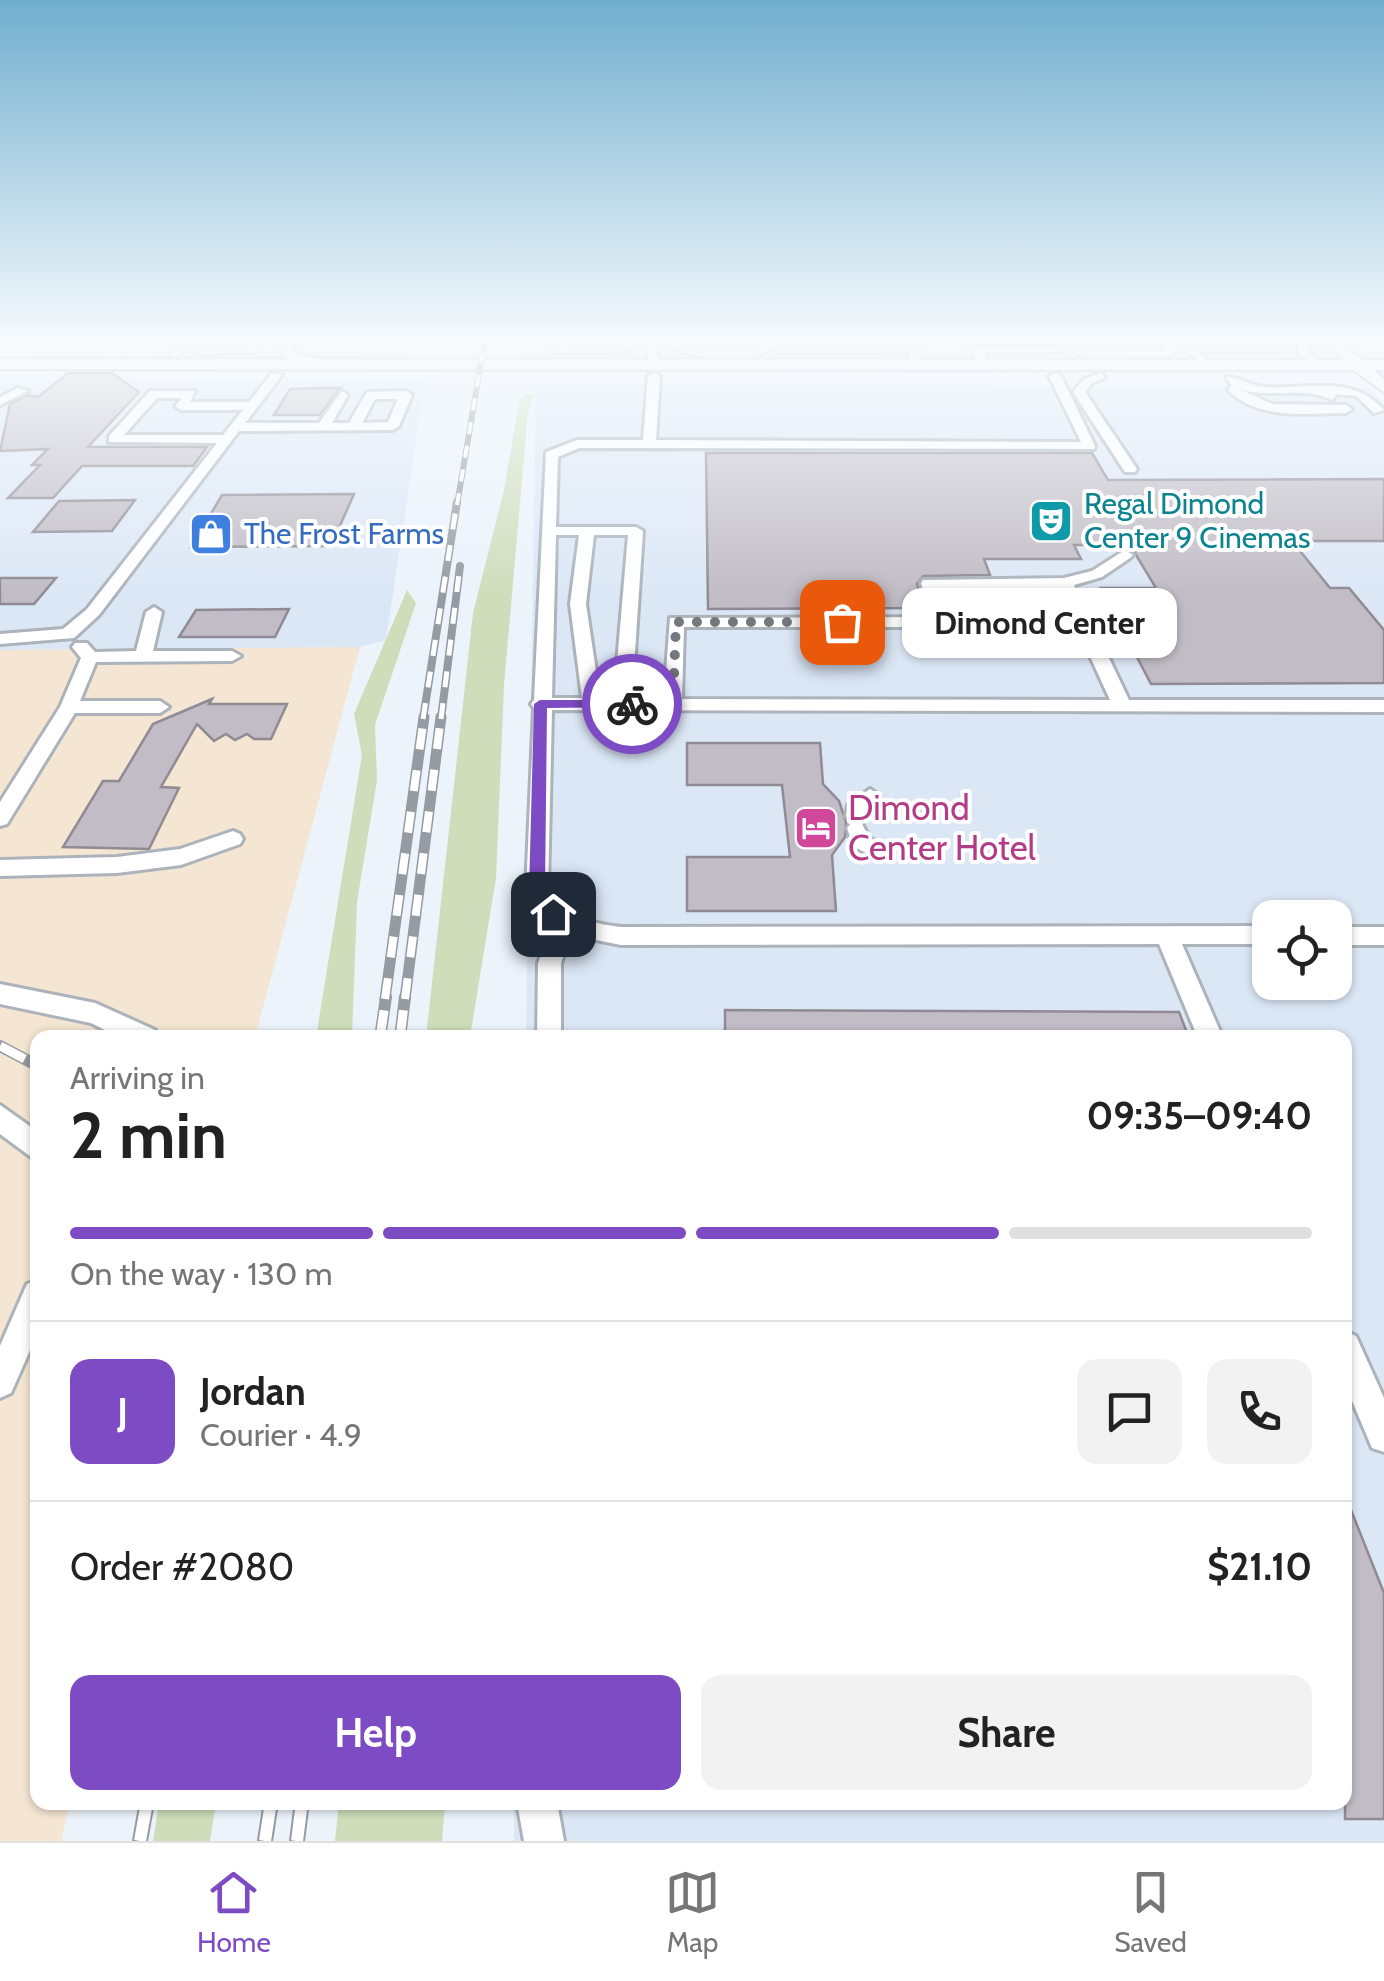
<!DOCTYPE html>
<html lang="en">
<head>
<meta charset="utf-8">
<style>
	body { margin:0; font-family:Cabin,sans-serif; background:#f2f2f2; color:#222; height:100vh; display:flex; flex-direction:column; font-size:38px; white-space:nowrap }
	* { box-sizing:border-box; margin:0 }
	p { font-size:32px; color:#767676 }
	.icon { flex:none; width:55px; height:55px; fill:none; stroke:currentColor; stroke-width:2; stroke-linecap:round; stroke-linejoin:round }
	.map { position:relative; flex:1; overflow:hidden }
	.sheet { position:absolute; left:30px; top:1030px; width:1322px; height:780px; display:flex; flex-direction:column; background:#fff; border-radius:20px; box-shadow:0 2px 8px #0004 }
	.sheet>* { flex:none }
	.buttons { position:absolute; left:1252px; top:900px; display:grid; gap:20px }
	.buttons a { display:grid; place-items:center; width:100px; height:100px; border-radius:20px; background:#fff; box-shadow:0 2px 8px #0004; font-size:50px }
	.pin { position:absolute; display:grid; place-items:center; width:85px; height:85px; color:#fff; margin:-42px; border-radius:20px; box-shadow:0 5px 15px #0006 }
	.courier { position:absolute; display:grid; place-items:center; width:100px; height:100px; margin:-50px; border:8px solid #7d4bc3; border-radius:50%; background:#fff; color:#222; box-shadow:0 2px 12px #0007 }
	.bubble { position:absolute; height:70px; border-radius:20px; background:#fff; box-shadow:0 2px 8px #0004; font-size:32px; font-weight:700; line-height:70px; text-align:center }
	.overview em { font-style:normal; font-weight:700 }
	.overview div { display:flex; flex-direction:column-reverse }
	.overview { display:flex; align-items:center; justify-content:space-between; height:170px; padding:0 40px }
	h1 { font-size:65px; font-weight:700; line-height:75px }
	.bar { display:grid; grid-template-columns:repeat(4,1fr); gap:15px 10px; align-content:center; height:120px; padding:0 40px }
	.bar i { height:12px; border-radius:8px; background:#e0e0e0 }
	.bar .current { background:#7d4bc3 }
	.bar p { grid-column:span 4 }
	.line { display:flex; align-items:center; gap:25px; padding:0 40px; border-top:2px solid #e0e0e0 }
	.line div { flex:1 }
	.round { display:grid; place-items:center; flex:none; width:105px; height:105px; border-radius:20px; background:#f2f2f2 }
	.primary-button { display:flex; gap:20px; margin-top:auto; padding:20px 40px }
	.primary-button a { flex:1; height:115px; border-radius:20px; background:#7d4bc3; color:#fff; font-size:40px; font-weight:700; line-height:115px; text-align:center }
	.primary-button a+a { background:#f2f2f2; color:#222 }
	.dock { display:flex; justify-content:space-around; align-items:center; height:140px; border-top:2px solid #e0e0e0; background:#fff; font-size:28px; color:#767676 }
	.dock a { display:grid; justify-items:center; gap:5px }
	.dock .current { color:#7d4bc3 }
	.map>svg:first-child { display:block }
</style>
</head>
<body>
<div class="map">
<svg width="1384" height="1841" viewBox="0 0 1384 1841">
	<rect width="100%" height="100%" fill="#ecf3fb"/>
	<!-- built -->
	<path fill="#dce7f6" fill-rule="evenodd" d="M0,339h443l-5,14 -438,1z
		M524,339h788l11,10 -4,6 -74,2 -71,-4 -235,5 -421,-3z
		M425,381l-39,259 -26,7 -360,3v-268z
		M536,383l831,5 17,15v1438h-870v-39h831v-764l-819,-1zM1270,918h65v64h-65z"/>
	<!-- industrial -->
	<path fill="#f5e5d3" d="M360,647l-105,390 -217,1v764l32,1 -9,38h-61v-1191z"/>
	<!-- green -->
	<path fill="#cfddba" d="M526,394l8,1 -6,17 -24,273 -8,193 -26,159h-44l47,-424 31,-123 15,-88z
		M407,590l9,13 -41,122 2,55 -20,122 -5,135h-36l46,-282 -8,-41z
		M159,1803h57l-6,38h-57z
		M339,1803h106l-3,38h-107z"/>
	<!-- building -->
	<path fill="#c1bcc5" stroke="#8f8a93" stroke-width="2.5" d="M68,373h44l27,19 -51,55h119l-14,19h-111l-29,32h-45l32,-33h-8l16,-16 -48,2 10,-47 18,-9 10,2z
		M323,388h17l-20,27h-46l16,-26z
		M706,453h386l16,27 276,-1v62h-92l38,47h19l35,42v53l-233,1 -50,-96h55l-26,-43h-56l7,14h-97l6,16 -67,1 -6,8 8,24 -217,1z
		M354,494l-23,52 -140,1 31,-52z
		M135,500l-23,31 -79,1 26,-31z
		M0,578h56l-22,26h-34z
		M289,609l-14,28h-96l17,-27z
		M212,699l-3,5h78l-16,35h-17l-7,-5 -12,6 -9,-6 -12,7 -17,-17 -36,63 18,1 -30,61 -86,-2 40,-66h16l34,-57z
		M687,743h133l3,41 16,17 7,21 -1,15 -13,18 4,56h-149v-54h103l-8,-72h-95z
		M725,1010l454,2 10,26h-464z
		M1345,1495l39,98v226h-39z"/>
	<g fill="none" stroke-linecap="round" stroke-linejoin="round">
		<!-- minor-tunnel -->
		<path stroke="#c7cdd4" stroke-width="12" stroke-dasharray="12 6" stroke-linecap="butt" d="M1275,349h20"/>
		<!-- minor casing -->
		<g stroke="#acb3bb" stroke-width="6">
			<path id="minor" d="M181,339h11l-14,17h-8z
				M199,339h11l-7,9 44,-1 4,-8h10l-6,13 -55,2 -9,-6z
				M286,339h10l-4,10 4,5 39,9 -6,3 -41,-7 -8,-10z
				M554,339h10v7l58,-1 1,-6h10v9l-6,3 -69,1 -6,-3z
				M645,339h10l5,26 -10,-2z
				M672,339h10v5l13,6h59l4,-11h10l1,11c-21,14 -75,8 -97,-2z
				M1066,339h11l13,12h74l2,-2 -8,-10h11l10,11 -13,7h-77l-12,-4z
				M1296,339h38l-27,4 3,10 12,12 -6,3 -17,-14z
				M912,346l6,3 3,17h-8l-5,-14 -127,1 -6,-3 6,-3z
				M1190,346h85l6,3 -6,3h-76l11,12 -6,3 -20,-18z
				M1055,347l4,5 -76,1 6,11 -6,3 -13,-17 6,-3z
				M272,373l10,2 -37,48h74l23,-32 6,4 -16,28h17l18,-31 39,-1 6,4 -13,31 -6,4 -154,1 -140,184 -25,23 -74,6v-10l63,-5 24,-20 130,-166 -108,-1v-6l41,-45h45l-5,11h59zM157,398h25l-7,8 6,4h62l-20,25h-99zM375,399h23l-10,23 -26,1z
				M1055,373l6,3 34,70 -1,3 -515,-1 -21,9 -2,70h80l7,4 -11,167 32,1 6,-81 261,-1 -10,-34 2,-3 141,-2 28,-7 33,-21 8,5 -3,3 -28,19 -28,8 55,115h255v12l-832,-2 -4,180c20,27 40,33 73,37l649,-1v18h-88l41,94h-25l-39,-94 -538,1 -50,-10 -10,28v75h-24l1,-75 15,-38 -27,-34 8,-183 -3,-4 3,-4 12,-248 31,-12h66l5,-64 6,-3 6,3 -4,64 425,2 -32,-66zM556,535h23l-9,69 12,94h-30zM594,535h34l-14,163h-14l-14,-94zM938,588h121l51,112 -428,-1 2,-72h257l8,-5z
				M1101,373l4,5 -13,5 -7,9 52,77 -2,3h-10l-52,-80 11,-13z
				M1226,377c13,-1 24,9 38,10 44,3 87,-14 120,23l-10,3 -18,-17 -19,-2 -5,6c-27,-14 -61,-2 -91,-10l31,14 74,1 6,4 -6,4c-40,0 -87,8 -118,-23l3,-5z
				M18,388l10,3 -28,14v-8z
				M154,607l8,5 -9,39h79l9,5 -9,5 -136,1 -16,39h80l9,6 -9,6h-85l-68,111 -7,2v-24l60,-95 21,-49 -9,-11 3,-4h12l8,9 41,-1 10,-39z
				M870,789l10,7 -19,26 8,15 21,15 -11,8 -26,-14 -6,-18 5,-6 -6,-6 2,-11z
				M233,831l7,3 3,5 -3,5 -59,21 -64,8 -117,3v-16l117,-3 63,-8z
				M1335,927h49v18h-49z
				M0,984l95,19 60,27 3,8h-37l-30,-15 -91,-19z
				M0,1105l38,27v30l-38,-28z
				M38,1280v52l-27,61 -11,5v-52l27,-62z
				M1345,1331l11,5 28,62v54l-12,-4 -27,-64z
				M517,1802h40l7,39h-40z"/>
		</g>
		<!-- major casing -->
		<g stroke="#acb3bb" stroke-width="5">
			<path id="major" d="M1321,339h15l26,21h22v10h-11l11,9v13l-30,-22 -1354,-1v-10l1344,1z"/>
		</g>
		<!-- minor -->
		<use href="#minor" fill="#fff" fill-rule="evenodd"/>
		<!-- major -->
		<use href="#major" fill="#fff" fill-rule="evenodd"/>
		<!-- rail-far4 casing -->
		<g stroke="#959ba0" stroke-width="6">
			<path id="rail-far4" d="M457,505l28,-166"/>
		</g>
		<!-- rail-far3 casing -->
		<g stroke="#959ba0" stroke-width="8">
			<path id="rail-far3" d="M423,719l34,-217
				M441,719l19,-153"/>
		</g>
		<!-- rail-far2 casing -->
		<g stroke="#959ba0" stroke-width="11">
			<path id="rail-far2" d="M385,999l39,-282
				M405,999l36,-282"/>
		</g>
		<!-- rail-far1 casing -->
		<g stroke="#959ba0" stroke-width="12">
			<path id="rail-far1" d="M380,1038l6,-41
				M400,1038l5,-41
				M0,1046l38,20"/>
		</g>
		<!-- rail casing -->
		<g stroke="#959ba0" stroke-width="16">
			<path id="rail" d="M140,1841l7,-39
				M265,1841l6,-39
				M297,1841l5,-39"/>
		</g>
		<!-- rail-far4 -->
		<use href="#rail-far4" stroke="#fff" stroke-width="4" stroke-dasharray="12" stroke-linecap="butt"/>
		<!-- rail-far3 -->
		<use href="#rail-far3" stroke="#fff" stroke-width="5" stroke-dasharray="16" stroke-linecap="butt"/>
		<!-- rail-far2 -->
		<use href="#rail-far2" stroke="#fff" stroke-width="8" stroke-dasharray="21" stroke-linecap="butt"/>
		<!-- rail-far1 -->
		<use href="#rail-far1" stroke="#fff" stroke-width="9" stroke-dasharray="28" stroke-linecap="butt"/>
		<!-- rail -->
		<use href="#rail" stroke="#fff" stroke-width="12" stroke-dasharray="36" stroke-linecap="butt"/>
	</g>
	<!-- sky -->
	<linearGradient id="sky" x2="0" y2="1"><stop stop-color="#71aece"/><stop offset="0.57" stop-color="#f6fafd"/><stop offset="1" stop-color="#f6fafd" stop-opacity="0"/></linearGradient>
	<rect width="1384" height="596" fill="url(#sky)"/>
	<!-- route -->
	<path fill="#7d4bc3" d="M632,700l5,1v6l-90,1 -2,182 16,24 -8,7 -6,-2 -18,-28 5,-187 6,-4z"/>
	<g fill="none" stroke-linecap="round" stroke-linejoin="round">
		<!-- done -->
		<path stroke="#74787d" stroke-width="10" stroke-dasharray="0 18" d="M632,704h41l3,-82h166"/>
	</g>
	<!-- icons -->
	<defs>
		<g id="theatre-square" transform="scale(2.25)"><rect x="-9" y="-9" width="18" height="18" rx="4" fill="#0f9aa8" stroke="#fff"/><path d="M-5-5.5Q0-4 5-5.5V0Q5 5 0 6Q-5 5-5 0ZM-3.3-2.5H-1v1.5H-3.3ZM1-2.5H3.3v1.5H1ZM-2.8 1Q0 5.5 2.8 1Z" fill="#fff"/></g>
		<g id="shop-square" transform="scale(2.25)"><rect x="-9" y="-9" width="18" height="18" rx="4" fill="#3f7fe0" stroke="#fff"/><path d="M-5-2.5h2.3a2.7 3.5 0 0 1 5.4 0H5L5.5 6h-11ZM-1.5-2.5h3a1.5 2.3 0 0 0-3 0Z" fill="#fff"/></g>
		<g id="hotel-square" transform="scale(2.25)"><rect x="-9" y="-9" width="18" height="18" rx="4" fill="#d1479c" stroke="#fff"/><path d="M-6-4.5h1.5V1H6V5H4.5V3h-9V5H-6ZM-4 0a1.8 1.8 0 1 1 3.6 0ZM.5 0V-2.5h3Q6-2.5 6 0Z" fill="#fff"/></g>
	</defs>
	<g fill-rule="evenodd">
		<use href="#theatre-square" x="1051" y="521"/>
		<use href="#shop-square" x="211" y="534"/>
		<use href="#hotel-square" x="816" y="828"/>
	</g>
	<g text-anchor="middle" stroke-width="8" stroke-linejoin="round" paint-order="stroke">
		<!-- far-culture labels -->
		<g font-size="30" fill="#0d838f" stroke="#fff" text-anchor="start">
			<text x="1084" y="514">Regal Dimond<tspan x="1084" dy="34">Center 9 Cinemas</tspan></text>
		</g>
		<!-- far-shop labels -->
		<g font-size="30" fill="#366cbe" stroke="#fff" text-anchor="start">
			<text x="244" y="544">The Frost Farms</text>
		</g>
		<!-- hotel labels -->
		<g font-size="35" fill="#b23c85" stroke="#fff" text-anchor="start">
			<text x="848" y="820">Dimond<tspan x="848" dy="40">Center Hotel</tspan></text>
		</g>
	</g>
</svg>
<div class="buttons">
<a><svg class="icon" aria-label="locate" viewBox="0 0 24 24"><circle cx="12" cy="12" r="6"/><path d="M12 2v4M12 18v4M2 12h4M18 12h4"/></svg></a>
</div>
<div class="pin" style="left:842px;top:622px;background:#ea580c"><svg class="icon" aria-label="bag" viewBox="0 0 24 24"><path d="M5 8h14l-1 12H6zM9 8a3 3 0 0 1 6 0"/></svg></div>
<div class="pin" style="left:553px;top:914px;background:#1f2937"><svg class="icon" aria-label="home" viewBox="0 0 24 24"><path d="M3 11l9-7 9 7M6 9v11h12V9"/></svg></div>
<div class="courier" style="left:632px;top:704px"><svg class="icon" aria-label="bike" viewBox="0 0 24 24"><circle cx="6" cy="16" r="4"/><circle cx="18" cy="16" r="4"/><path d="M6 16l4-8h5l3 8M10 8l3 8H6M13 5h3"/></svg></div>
<div class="bubble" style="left:902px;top:588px;width:275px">Dimond Center</div>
<section class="sheet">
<div class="overview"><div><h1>2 min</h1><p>Arriving in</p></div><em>09:35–09:40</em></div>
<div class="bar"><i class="current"></i><i class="current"></i><i class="current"></i><i></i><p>On the way · 130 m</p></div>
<div class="line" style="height:180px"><b class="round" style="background:#7d4bc3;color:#fff">J</b><div><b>Jordan</b><p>Courier · 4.9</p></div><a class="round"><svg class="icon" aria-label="chat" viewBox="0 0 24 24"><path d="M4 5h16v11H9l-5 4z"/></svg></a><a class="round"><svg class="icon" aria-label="phone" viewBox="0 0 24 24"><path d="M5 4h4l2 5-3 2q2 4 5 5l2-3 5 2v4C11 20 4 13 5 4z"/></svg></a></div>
<div class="line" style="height:130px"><div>Order #2080</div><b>$21.10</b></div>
<div class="primary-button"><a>Help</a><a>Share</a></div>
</section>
</div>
<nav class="dock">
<a class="current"><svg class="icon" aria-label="home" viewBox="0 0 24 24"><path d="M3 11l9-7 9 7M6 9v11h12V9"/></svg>Home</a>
<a><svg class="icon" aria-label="map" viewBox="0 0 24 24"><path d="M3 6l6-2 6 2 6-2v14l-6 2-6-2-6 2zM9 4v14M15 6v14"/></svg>Map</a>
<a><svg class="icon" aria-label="saved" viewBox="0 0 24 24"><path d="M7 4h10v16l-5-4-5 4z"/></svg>Saved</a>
</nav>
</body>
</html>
